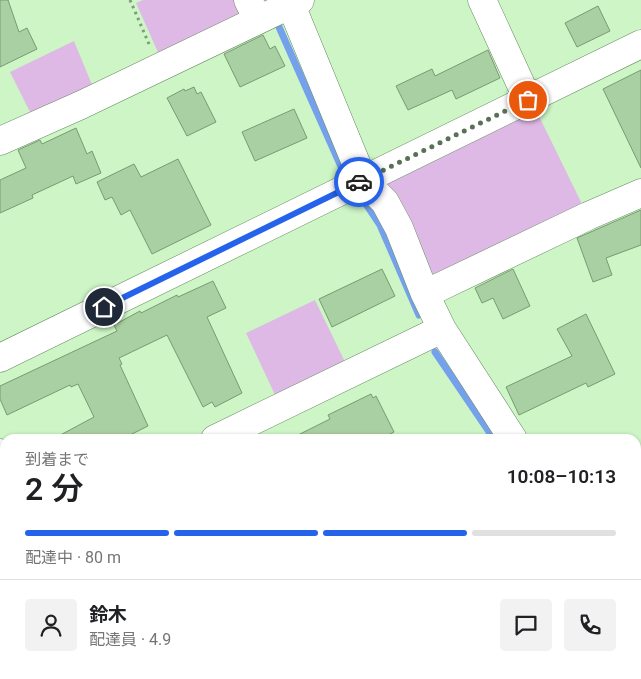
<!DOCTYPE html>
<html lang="ja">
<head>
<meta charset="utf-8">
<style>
	body { margin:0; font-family:Roboto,"Noto Sans JP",sans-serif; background:#f2f2f2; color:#202124; height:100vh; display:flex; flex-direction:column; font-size:19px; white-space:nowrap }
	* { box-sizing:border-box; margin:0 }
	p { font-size:16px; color:#757577 }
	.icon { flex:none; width:28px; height:28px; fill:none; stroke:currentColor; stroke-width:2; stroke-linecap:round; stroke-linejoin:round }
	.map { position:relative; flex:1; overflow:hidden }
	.details { position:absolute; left:0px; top:434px; width:641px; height:246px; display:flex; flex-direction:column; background:#fff; border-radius:15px 15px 0 0; box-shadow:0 1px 4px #0004 }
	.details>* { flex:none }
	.pin { position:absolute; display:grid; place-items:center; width:42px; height:42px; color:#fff; margin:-21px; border:2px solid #fff; border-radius:50%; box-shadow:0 1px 5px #0007 }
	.courier { position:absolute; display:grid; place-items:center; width:50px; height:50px; margin:-25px; border:4px solid #2563eb; border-radius:50%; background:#fff; color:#222; box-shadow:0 1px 6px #0007 }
	.overview em { font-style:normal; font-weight:600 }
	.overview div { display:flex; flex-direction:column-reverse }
	.overview { display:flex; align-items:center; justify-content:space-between; height:85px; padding:0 25px }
	h1 { font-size:32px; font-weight:600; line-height:38px }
	.bar { display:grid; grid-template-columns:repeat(4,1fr); gap:8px 5px; align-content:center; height:60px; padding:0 25px }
	.bar i { height:6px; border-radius:4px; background:#e0e0e0 }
	.bar .on { background:#2563eb }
	.bar p { grid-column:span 4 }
	.line { display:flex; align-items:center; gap:12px; padding:0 25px; border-top:1px solid #e0e0e0 }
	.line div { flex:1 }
	.round { display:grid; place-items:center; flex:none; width:52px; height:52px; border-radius:5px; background:#f2f2f2 }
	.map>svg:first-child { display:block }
</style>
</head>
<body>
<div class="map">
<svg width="641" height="679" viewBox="0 0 641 679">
	<rect width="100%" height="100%" fill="#cdf5c6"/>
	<!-- green -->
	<path fill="#dfb9e5" d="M143,0h95l9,18 -86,41 -25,-56z
		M74,41l21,51 -62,26 -23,-46z
		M535,108l47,96 -147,71 -6,-1 -44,-86 3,-8z
		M315,300l31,64 -70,33 -30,-64z"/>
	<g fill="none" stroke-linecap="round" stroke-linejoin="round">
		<!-- stream -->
		<path stroke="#75a0ec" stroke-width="7" d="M275,18l68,153
			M362,198l18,27 39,90
			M435,352l59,87
			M636,675l3,4"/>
	</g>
	<!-- building -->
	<path fill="#a9d0a2" stroke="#769b70" d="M0,0h8l11,32 8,-4 10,21 -37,18z
		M598,6l12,25 -33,16 -12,-24z
		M263,35l7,14 5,-3 10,20 -45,21 -16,-33z
		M488,50l12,28 -44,21 -4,-9 -44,20 -12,-24 36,-17 3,7z
		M641,70v98l-38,-79z
		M194,87l3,7 4,-2 15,30 -29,14 -20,-38 17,-9 1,2z
		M294,109l13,29 -52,23 -13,-29z
		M76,128l11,26 5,-3 9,22 -25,11 -3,-8 -41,19 1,3 -33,15v-33l26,-12 -8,-18 22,-10 2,4z
		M178,159l33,66 -59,29 -22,-44 -9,5 -9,-18 -7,3 -8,-18 37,-18 7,13z
		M641,210v35l-35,13 6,17 -19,7 -16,-44z
		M382,269l13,27 -63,31 -13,-28z
		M513,269l17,37 -27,13 -10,-21 -11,5 -7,-15z
		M213,281l13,27 -19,9 35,76 -27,14 -3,-5 -9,5 -36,-72 -48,23 3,6 -2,1 28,61 -26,13h-69l41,-22 -16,-33 -7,3 -1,-2 -63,30 -7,-16v-13l117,-55 -3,-6 26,-14 1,2 36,-18 1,2z
		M586,314l29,60 -27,13 -2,-4 -67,32 -13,-28 66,-31 -15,-27z
		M371,394l2,4 3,-2 18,36 -13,7h-91l40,-20 -2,-4z"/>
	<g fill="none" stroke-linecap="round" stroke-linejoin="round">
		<!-- minor casing -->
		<g stroke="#668b60" stroke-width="29">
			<path id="minor" d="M248,0l10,20
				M482,0l46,100
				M291,5l72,175 22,22 14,26 26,66 17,35 71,110
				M0,141l81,-36 219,-105
				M425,294l163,-78 53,-23
				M0,358l641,-314
				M215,439l227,-110
				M0,453l5,11
				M0,543l5,-2
				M636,646l5,8
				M104,675l2,4"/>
		</g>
		<!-- major casing -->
		<g stroke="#935d57" stroke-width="29">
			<path id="major" d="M636,486l5,-2
				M236,679l8,-4"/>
		</g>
		<!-- path -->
		<path stroke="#7d9a79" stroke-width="3" stroke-dasharray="2.5 4" stroke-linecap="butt" d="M130,0l19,44"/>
		<!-- minor -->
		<use href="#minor" stroke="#fff" stroke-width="28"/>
		<!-- major -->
		<use href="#major" stroke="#e5afae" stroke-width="28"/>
	</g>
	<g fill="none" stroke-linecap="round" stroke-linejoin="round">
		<!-- done -->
		<path stroke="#597156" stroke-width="5" stroke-dasharray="0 9" d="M359,182l169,-82"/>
		<!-- route -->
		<path stroke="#2563eb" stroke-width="6" d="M104,307l255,-125"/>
	</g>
</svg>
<div class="pin" style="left:528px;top:100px;background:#ea580c"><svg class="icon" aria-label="bag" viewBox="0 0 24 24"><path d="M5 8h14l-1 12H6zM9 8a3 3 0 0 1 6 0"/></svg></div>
<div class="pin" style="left:104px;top:307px;background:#1f2937"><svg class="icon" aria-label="home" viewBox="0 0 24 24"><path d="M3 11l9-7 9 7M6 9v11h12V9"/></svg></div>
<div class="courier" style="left:359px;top:182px"><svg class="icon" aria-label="car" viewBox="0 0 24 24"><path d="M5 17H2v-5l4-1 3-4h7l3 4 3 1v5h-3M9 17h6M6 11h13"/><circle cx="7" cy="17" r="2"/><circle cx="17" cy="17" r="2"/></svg></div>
<section class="details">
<div class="overview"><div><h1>2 分</h1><p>到着まで</p></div><em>10:08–10:13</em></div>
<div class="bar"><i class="on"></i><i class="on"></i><i class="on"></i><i></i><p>配達中 · 80 m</p></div>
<div class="line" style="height:90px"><a class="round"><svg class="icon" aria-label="person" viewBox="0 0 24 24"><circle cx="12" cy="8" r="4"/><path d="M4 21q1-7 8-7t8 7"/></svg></a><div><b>鈴木</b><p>配達員 · 4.9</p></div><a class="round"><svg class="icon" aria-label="chat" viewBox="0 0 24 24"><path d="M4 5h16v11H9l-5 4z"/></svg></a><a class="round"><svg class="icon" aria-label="phone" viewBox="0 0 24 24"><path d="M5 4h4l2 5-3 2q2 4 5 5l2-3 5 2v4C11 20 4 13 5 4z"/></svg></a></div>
</section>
</div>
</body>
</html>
